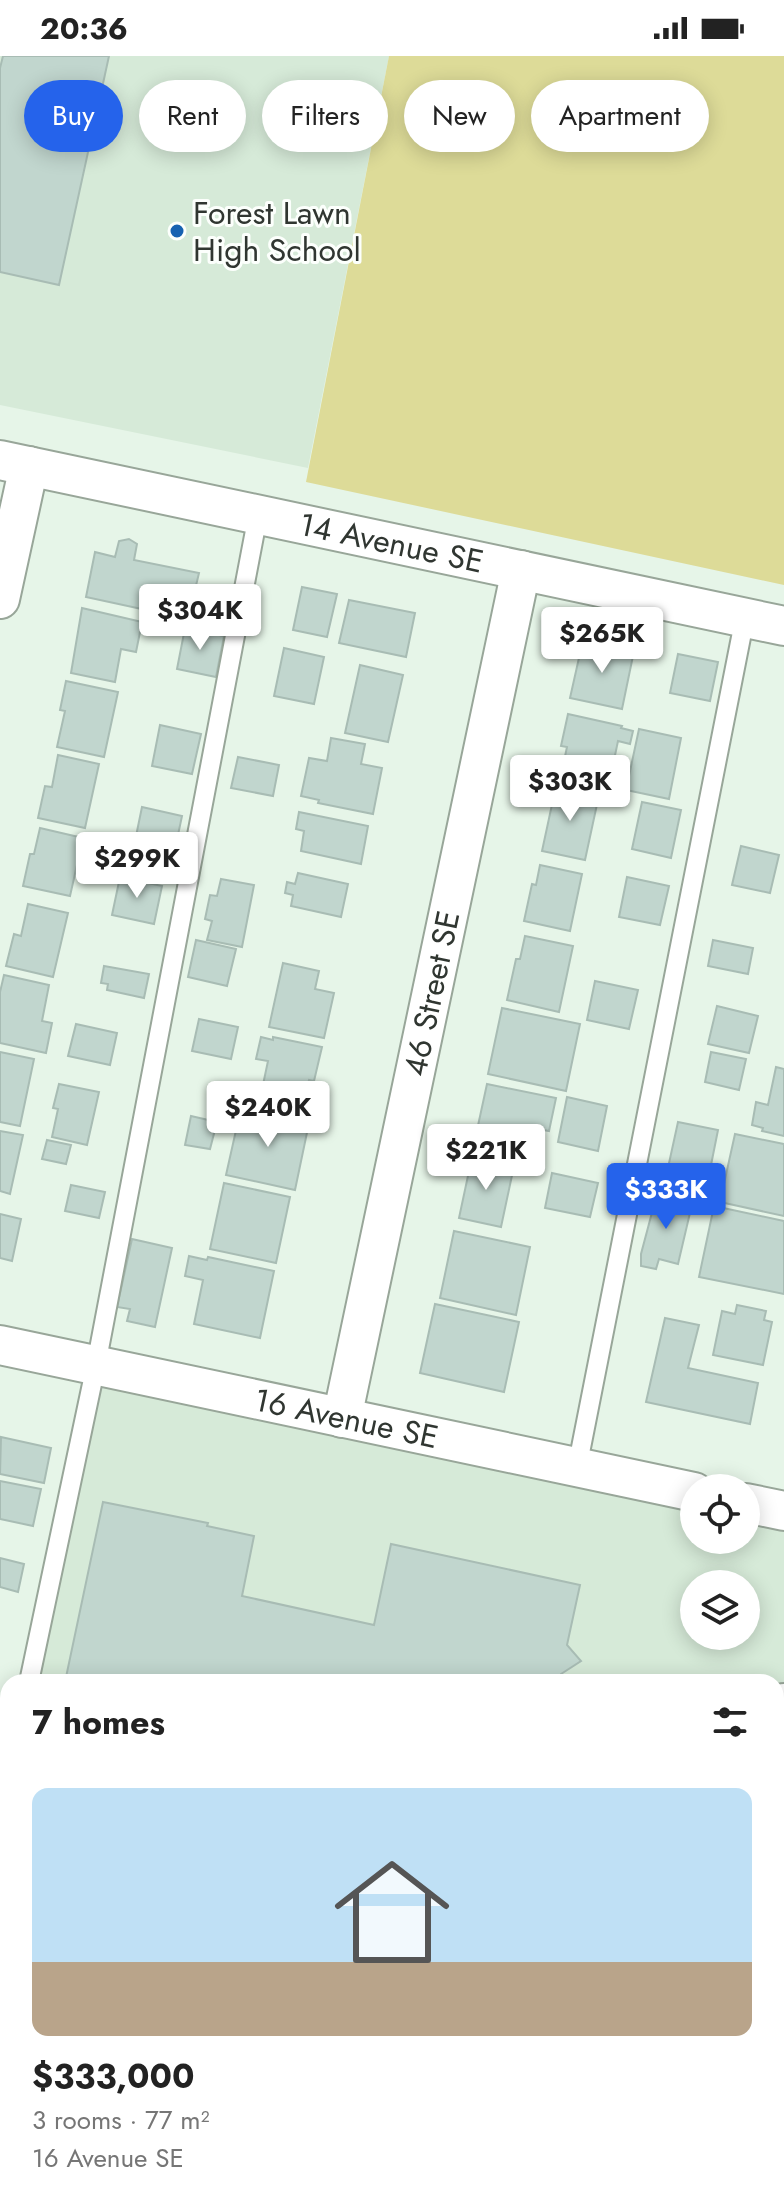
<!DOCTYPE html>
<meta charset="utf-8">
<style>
body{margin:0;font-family:Jost,sans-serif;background:#f2f2f2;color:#222;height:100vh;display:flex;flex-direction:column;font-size:30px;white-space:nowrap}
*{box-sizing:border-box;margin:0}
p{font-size:26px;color:#767676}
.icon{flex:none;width:44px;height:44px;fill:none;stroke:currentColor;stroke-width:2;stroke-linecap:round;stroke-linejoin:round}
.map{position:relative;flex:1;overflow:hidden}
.details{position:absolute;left:0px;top:1618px;width:784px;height:538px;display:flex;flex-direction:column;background:#fff;border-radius:24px 24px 0 0;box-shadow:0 4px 20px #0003}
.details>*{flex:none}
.hud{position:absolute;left:24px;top:24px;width:736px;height:72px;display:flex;gap:16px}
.buttons{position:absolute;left:680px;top:1418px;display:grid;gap:16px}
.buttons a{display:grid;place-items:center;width:80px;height:80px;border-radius:50%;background:#fff;box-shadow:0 4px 20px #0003;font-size:40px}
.price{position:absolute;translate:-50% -68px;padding:0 18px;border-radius:8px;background:#fff;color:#222;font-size:26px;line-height:52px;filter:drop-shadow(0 2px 4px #0008)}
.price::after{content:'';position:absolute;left:50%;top:48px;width:24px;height:18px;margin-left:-12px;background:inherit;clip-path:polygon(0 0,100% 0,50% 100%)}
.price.on{background:#2563eb;color:#fff}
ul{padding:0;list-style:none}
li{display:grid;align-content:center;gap:16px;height:424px;padding:0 32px}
li span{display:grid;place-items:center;height:248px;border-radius:16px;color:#555}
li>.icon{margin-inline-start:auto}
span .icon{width:144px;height:144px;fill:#fffc;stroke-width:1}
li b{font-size:34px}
h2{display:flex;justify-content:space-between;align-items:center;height:96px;padding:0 32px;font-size:34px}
.tag{padding:0 28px;border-radius:36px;background:#fff;box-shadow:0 4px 20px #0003;font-size:28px;line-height:72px}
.tag.on{background:#2563eb;color:#fff}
.status{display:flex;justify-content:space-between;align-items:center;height:56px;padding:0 40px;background:#fff;direction:ltr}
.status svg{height:22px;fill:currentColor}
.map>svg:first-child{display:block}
.built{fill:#d6ead8;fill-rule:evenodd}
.green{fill:#dddb98}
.building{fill:#c1d6ce;stroke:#a8bcb4;stroke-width:2}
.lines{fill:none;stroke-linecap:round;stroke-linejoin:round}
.service-casing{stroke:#98a699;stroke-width:22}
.minor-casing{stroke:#98a699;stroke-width:42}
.secondary-casing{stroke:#98a699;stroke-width:48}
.service{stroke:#fff;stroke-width:18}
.minor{stroke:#fff;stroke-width:38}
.secondary{stroke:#fff;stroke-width:44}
.poi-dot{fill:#1762b1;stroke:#fcfffc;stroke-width:3}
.labels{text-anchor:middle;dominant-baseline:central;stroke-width:6;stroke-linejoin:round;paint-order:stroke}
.poi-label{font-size:32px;fill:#303631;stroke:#fcfffc;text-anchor:start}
.street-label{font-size:32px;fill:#303631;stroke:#fcfffc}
</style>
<div class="status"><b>20:36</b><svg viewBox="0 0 49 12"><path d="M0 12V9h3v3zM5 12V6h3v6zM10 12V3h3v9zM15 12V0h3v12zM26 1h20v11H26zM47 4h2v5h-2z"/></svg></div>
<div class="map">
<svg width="784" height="2155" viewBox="0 0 784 2155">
<rect width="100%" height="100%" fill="#e6f5e8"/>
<g class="built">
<path d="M0,0h389l-81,412 -308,-63z"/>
<path d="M96,1309l598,127v48h52v-37l38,8v192l-8,36v-57h-747zM694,1528h52v52h-52z"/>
<path d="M8,1727v328l-8,-2v-288z"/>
<path d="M776,1963l8,2v190h-78v-7h70z"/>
<path d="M366,2148h293l-2,7h-260z"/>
</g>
<path class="green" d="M389,0h395v529l-478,-103z"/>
<g class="building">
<path d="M3,0h106l-50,229 -59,-13v-204z"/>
<path d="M129,483l8,5 -3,16 65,13 -11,46 -102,-22 9,-45 20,5 4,-16z"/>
<path d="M302,531l35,7 -10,43 -34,-7z"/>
<path d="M349,544l66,13 -9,44 -67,-14z"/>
<path d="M82,552l60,14 -6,30 -15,-3 -6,33 -44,-9z"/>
<path d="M185,572l39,8 -8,41 -39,-8z"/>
<path d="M583,584l51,11 -12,58 -52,-11z"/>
<path d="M284,592l40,9 -10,47 -40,-8z"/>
<path d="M678,598l40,8 -8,39 -40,-8z"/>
<path d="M360,609l43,10 -15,67 -43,-9z"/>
<path d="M66,625l52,11 -14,65 -47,-10 8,-36 -5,-1z"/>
<path d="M568,658l54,12 -1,2 12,3 -3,13 -12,-3 -9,43 -48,-9 6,-28 -6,-1z"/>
<path d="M160,669l41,9 -9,40 -40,-8z"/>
<path d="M639,673l42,9 -12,61 -43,-9z"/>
<path d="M331,682l34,6 -4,20 21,4 -9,46 -55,-11 1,-3 -18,-4 8,-38 18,3z"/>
<path d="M58,699l41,9 -14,64 -47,-10 7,-32 7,1z"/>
<path d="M238,701l41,8 -6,31 -42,-8z"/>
<path d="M556,730l43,9 -14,65 -43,-9z"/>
<path d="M642,746l39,8 -10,48 -39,-9z"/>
<path d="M142,751l40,9 -7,33 -40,-8z"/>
<path d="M299,756l69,14 -7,38 -60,-13 3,-20 -8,-2z"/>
<path d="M40,772l43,10 -13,58 -47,-10 7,-32h4z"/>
<path d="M741,790l38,9 -9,38 -38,-8z"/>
<path d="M540,809l42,9 -12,57 -46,-10 8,-37 4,1z"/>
<path d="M298,817l50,11 -7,33 -50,-11 2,-11 -8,-2 2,-11 8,2z"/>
<path d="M120,821l42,9 -8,38 -42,-9z"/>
<path d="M627,821l42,9 -9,39 -41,-8z"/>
<path d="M221,823l33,6 -12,62 -35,-7 5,-19 -7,-2 5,-24 7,1z"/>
<path d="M28,848l40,9 -15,64 -47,-11 8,-32 7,2z"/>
<path d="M525,880l48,10 -14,66 -52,-12 9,-41h4z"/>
<path d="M196,884l40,9 -9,37 -39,-9z"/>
<path d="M713,884l40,8 -5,26 -40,-8z"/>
<path d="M283,907l36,8 -4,18 19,4 -10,45 -55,-11z"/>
<path d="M104,910l45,8 -5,24 -37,-8 1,-6 -7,-1z"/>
<path d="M4,919l45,10 -7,36 10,2 -6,30 -46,-10v-51z"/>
<path d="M595,925l43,9 -9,39 -42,-9z"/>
<path d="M717,950l41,10 -9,37 -41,-9z"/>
<path d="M502,952l78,16 -14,67 -78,-17z"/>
<path d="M199,963l39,8 -7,32 -39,-8z"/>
<path d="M76,968l41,9 -7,32 -42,-9z"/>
<path d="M261,981l12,3v-3l49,10 -8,34 -5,-1 -6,28 -43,-9 8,-38 -12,-2z"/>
<path d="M0,996l34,7 -14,67 -20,-4z"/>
<path d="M711,996l35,7 -7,31 -34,-8z"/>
<path d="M776,1011l8,2v67l-22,-5 1,-3 -11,-3 4,-23 12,3z"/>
<path d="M59,1028l40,8 -12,53 -35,-8 6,-28 -5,-1z"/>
<path d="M487,1028l69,14 -7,33 -26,-5 -6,27 -43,-9z"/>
<path d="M567,1041l40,9 -9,45 -40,-9z"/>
<path d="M241,1052l68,15 -14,67 -69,-15z"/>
<path d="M191,1060l26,6 -7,27 -25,-4z"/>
<path d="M678,1066l40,8 -11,55 -41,-8z"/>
<path d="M0,1075l23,4 -13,59 -10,-3z"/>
<path d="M735,1078l49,10v72l-64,-14z"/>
<path d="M47,1084l24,5 -5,19 -24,-5z"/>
<path d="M472,1101l42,9 -13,61 -42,-9z"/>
<path d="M552,1117l46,10 -8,34 -45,-9z"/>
<path d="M224,1127l66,14 -14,66 -66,-14z"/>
<path d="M71,1129l34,7 -6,26 -34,-7z"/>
<path d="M660,1136l33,8 -15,64 -19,-5 -3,10 -15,-3v-12l13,-49h3z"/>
<path d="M714,1150l70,15v73l-85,-17z"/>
<path d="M0,1158l21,5 -9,42 -12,-3z"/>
<path d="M454,1175l76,16 -14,68 -76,-17z"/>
<path d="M132,1183l40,9 -17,79 -28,-6 3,-12 -13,-2z"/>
<path d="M189,1200l18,4 1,-3 66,14 -14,67 -66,-14 9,-44 -18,-4z"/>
<path d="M435,1248l84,18 -15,70 -84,-19z"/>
<path d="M737,1249l29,6 -2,9 8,2 -9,43 -50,-10 9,-44 13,3z"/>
<path d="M665,1262l34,7 -11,43 70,15 -8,41 -104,-22z"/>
<path d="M1,1381l50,11 -7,35 -44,-9z"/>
<path d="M0,1425l41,8 -8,37 -33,-7z"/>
<path d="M103,1446l105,21 -1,3 47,10 -12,60 132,29 17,-81 189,41 -13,60 14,16 -20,13 -1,8h-495z"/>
<path d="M0,1502l24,6 -6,28 -18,-5z"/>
<path d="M8,1903v132l-8,-1v-93z"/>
<path d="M526,2148h57l-2,7h-23z"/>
</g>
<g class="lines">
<defs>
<g id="service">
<path d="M577,1412l168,-851"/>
<path d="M29,1626l67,-317 162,-850"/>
<path d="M0,1765l8,-38"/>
<path d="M776,1857l8,2"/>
<path d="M776,2002l6,1 -6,30"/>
<path d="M751,2155l1,-7"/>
</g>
<g id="minor">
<path id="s1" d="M0,404l784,166"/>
<path d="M0,543l29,-133"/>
<path id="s2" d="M0,1289l694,147"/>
<path id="s3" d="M342,1362l179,-848"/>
<path d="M746,1447l38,8"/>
<path d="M776,1683l8,-36"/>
<path d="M669,2155l2,-7"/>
</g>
<g id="secondary">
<path d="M0,2115l8,2"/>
<path d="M137,2148l32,7"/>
</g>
</defs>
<use href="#service" class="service-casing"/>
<use href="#minor" class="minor-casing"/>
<use href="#secondary" class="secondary-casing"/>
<use href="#service" class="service"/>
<use href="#minor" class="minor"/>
<use href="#secondary" class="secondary"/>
</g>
<circle class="poi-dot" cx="177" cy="175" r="8"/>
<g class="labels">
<g class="poi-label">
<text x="193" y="157">Forest Lawn<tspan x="193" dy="37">High School</tspan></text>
</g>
<g class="street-label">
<text stroke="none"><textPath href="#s1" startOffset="400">14 Avenue SE</textPath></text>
<text stroke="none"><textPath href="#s3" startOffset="434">46 Street SE</textPath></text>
<text stroke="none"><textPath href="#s2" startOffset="354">16 Avenue SE</textPath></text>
</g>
</g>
</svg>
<div class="buttons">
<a><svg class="icon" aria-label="locate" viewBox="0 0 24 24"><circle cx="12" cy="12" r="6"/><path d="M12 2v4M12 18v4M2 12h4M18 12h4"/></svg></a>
<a><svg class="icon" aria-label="layers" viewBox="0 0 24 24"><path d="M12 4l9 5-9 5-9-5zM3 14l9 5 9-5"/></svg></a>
</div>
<b class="price" style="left:200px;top:596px">$304K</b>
<b class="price" style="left:602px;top:619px">$265K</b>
<b class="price" style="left:570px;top:767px">$303K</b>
<b class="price" style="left:137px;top:844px">$299K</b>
<b class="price" style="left:268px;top:1093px">$240K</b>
<b class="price" style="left:486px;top:1136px">$221K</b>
<b class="price on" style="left:666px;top:1175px">$333K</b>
<div class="hud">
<a class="tag on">Buy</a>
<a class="tag">Rent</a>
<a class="tag">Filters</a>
<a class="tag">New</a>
<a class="tag">Apartment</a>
</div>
<section class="details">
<h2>7 homes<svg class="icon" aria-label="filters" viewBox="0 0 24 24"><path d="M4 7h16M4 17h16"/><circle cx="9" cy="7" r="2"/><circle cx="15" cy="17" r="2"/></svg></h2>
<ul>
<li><span style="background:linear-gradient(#bfe0f5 70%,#b9a48a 0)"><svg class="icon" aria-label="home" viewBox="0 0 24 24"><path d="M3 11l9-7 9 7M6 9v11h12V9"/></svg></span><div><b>$333,000</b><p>3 rooms · 77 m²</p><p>16 Avenue SE</p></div></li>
</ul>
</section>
</div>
